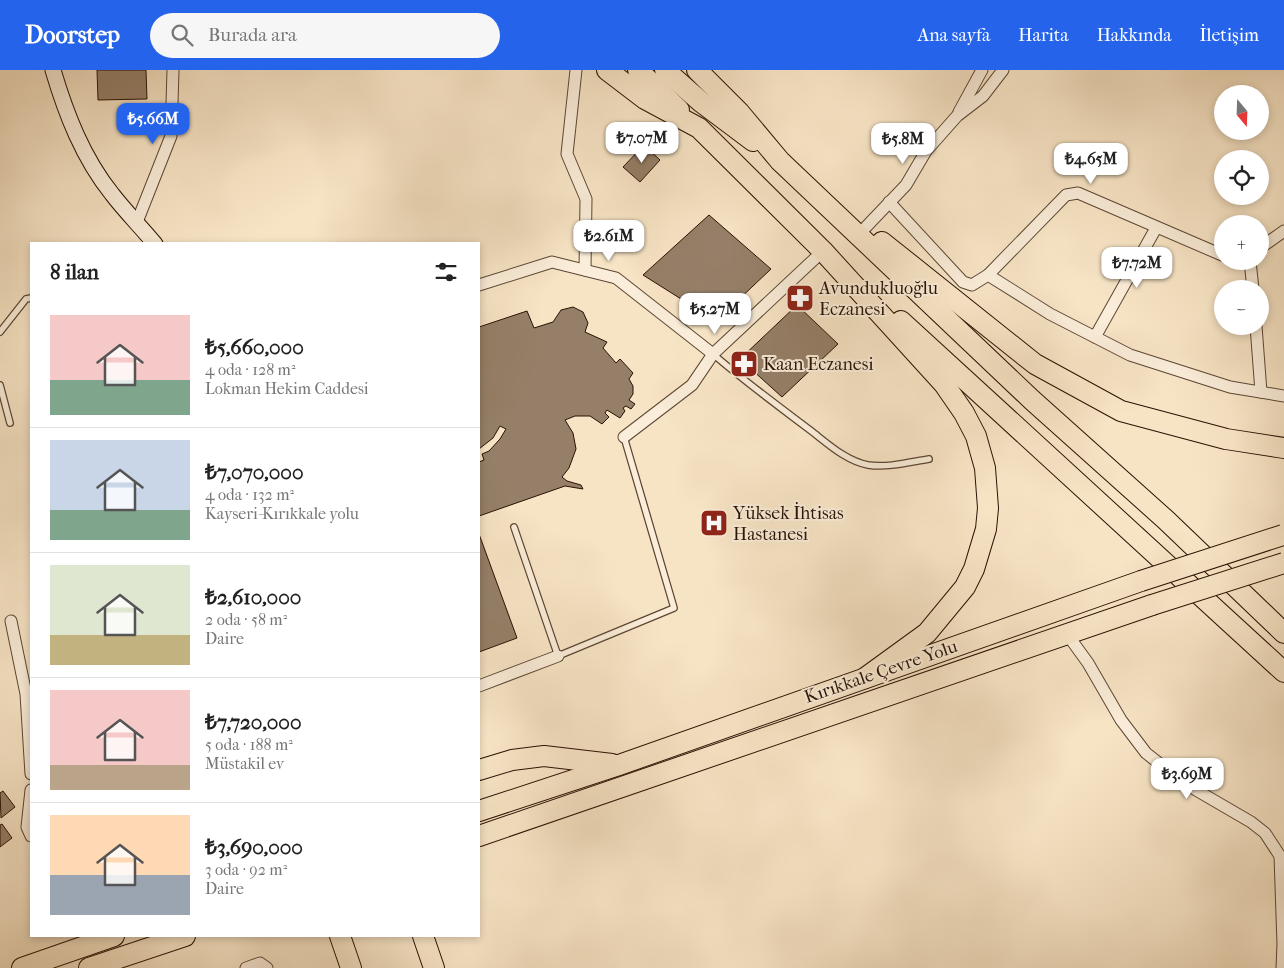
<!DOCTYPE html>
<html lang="tr">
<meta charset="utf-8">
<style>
body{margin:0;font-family:"IM FELL French Canon",serif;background:#f6f6f6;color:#222;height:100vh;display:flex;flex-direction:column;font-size:19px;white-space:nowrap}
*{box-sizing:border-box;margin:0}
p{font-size:16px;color:#767676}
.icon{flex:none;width:28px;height:28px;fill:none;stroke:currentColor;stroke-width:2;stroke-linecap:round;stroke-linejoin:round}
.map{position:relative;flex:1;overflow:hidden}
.details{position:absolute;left:30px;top:172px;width:450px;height:695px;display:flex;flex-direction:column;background:#fff;border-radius:0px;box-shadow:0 2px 8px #0003}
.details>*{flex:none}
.needle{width:32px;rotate:161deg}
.controls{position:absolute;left:1214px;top:15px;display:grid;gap:10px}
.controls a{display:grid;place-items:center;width:55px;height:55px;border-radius:50%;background:#fff;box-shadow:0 2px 8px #0003;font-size:25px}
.price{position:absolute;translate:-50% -42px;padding:0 11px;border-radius:10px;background:#fff;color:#222;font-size:16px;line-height:32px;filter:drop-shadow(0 1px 2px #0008)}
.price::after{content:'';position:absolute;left:50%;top:30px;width:15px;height:11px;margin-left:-8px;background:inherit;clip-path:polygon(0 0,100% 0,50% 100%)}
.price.on{background:#2563eb;color:#fff}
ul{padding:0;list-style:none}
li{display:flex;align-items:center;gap:15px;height:125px;padding:0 20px}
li+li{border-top:1px solid #e0e0e0}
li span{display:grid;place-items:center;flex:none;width:140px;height:100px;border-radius:0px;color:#555}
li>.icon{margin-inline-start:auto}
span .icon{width:60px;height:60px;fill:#fffc;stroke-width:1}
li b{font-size:21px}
h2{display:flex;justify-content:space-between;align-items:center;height:60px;padding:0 20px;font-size:21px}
header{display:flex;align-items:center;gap:30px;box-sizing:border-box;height:70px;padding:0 25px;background:#2563eb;color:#fff}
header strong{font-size:24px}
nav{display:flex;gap:28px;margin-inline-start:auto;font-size:18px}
.search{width:350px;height:45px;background:#f6f6f6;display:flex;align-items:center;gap:12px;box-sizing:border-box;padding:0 18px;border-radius:28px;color:#767676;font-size:19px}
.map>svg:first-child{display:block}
.building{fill:#957f68;stroke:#2a1103}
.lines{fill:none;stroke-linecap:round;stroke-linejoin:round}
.lane-casing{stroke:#5d4634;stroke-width:8}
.street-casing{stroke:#5d4634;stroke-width:13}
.secondary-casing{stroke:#2a1103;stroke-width:17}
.highway-casing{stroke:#2a1103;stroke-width:22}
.lane{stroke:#faedd9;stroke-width:5.5}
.street{stroke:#faedd9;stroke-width:11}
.secondary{stroke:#faedd9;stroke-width:15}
.highway{stroke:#f7e4c5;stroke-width:20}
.highway-bridge-casing{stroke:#2a1103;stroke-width:22;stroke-linecap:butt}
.highway-bridge{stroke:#f7e4c5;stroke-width:20}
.labels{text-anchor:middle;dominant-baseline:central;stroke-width:4;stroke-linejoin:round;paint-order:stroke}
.poi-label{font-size:18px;fill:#2a1103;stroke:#faedd9;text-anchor:start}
.street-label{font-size:18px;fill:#2a1103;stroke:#faedd9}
</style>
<header>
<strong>Doorstep</strong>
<div class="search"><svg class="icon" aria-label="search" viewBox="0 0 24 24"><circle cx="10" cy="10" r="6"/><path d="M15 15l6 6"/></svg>Burada ara</div>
<nav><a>Ana sayfa</a><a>Harita</a><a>Hakkında</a><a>İletişim</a></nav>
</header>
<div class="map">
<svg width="1284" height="898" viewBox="0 0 1284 898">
<rect width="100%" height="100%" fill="#f7e4c5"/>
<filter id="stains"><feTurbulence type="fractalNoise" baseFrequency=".004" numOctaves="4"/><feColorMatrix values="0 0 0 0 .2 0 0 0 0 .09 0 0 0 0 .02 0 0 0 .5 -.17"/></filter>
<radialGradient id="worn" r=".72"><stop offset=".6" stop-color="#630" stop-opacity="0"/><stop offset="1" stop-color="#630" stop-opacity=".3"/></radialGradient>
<g class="building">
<path d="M97,0h49l1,29 -49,1z"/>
<path d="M644,75l16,15 -20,22 -17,-15z"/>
<path d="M709,145l62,54 -55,52 -73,-46z"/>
<path d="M797,235l41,39 -56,53 -42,-38z"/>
<path d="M573,237l10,5 5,11 -3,9 22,10 -4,6 13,15 4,-4 13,14 -4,6 4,7v8l-4,6 6,4 -4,5 -5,-3 -3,2 2,3 -5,7 -13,-8 -2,3 4,4 -7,7 -12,-8h-15l-10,4 8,13 3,16 -7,19 -7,9 5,4 14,4 2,4 -18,-3 -86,30v-54l5,-2 -2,-6 7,-3 11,-12 6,-10 -6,-3 -7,12 -14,11v-122l48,-16 7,17 19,-6 8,-12z"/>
<path d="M479,464l38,104 -38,14z"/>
<path d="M3,721l12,16 -14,11 -1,-25z"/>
<path d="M2,754l10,14 -12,9v-22z"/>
</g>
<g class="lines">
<defs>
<g id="lane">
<path d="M0,262l26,-33 5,-1"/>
<path d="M713,284c31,27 64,51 97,76 17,13 36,31 58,35 20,3 42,-3 61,-6"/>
<path d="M0,315l10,38"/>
<path d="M514,457l44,129 116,-48 -50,-171"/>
</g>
<g id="street">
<path d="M576,0l-9,84 19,45 -1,71"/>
<path d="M959,42l23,-42"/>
<path d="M889,132l74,80 9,3 16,-10 62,39 80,41 100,32 54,9"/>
<path d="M137,152l34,-86 2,-66"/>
<path d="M865,158l41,-43 20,-34 31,-35 26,-20 20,-26"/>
<path d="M1260,178l24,-17"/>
<path d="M1250,191l3,28"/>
<path d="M988,205l78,-80 12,-2 144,62"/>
<path d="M479,215l73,-23 64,16 97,76"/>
<path d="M1256,256l5,66"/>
<path d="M1095,267l61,-109"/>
<path d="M624,367l68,-52 21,-31 110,-103"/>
<path d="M11,551l15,73 5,80"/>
<path d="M1067,564l21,29 33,57 25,33 38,30 67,39 14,11 15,23 3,88 -1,24"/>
<path d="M479,616l79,-30"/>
<path d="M31,720l-4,37 4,9"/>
<path d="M246,898l14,-5 7,5"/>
</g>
<path id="secondary" d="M53,0c13,44 30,88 59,124 13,17 29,33 43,50"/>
<g id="highway">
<path d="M607,0l38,29 54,29 124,123 121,133 20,29 12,23 9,32 3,40 -2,21 -12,40 -9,18 -38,46 -62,45"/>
<path d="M638,0l41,40"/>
<path d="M665,0l36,32 52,39"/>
<path d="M697,0l42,42 41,49 252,239 134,120 118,113"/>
<path d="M882,172l153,122 86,47 105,28 58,9"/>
<path d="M901,251l383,351"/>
<path d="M479,700l33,-10 32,-4 68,8"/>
<path d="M479,741l140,-46 522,-184"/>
<path d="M479,766l673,-231"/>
<path d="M340,866l11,32"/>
<path d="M423,866l11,32"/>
<path d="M22,898l92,-32"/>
<path d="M89,898l96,-32"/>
</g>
</defs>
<use href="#lane" class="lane-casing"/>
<use href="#street" class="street-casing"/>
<use href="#secondary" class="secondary-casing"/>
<use href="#highway" class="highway-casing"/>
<use href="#lane" class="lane"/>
<use href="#street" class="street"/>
<use href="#secondary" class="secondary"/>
<use href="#highway" class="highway"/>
<defs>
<g id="highway-bridge">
<path d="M1141,511l142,-46"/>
<path d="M1152,535l132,-42"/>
</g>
</defs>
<use href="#highway-bridge" class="highway-bridge-casing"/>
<use href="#highway-bridge" class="highway-bridge"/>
</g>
<defs>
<symbol id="pharmacy-square" viewBox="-11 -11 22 22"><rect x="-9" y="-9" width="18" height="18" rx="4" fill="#8f2418" stroke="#faedd9"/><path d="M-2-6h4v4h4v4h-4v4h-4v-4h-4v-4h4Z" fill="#fff"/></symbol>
<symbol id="hospital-square" viewBox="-11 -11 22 22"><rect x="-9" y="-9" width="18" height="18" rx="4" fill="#8f2418" stroke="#faedd9"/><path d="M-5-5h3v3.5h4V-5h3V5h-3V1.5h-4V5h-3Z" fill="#fff"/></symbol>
</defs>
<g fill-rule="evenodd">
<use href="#pharmacy-square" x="784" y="212" width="32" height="32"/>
<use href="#pharmacy-square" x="728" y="278" width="32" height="32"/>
<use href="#hospital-square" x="698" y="437" width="32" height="32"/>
</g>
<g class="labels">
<g class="poi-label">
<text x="819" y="218">Avundukluoğlu<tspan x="819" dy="21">Eczanesi</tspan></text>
<text x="763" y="294">Kaan Eczanesi</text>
<text x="733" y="443">Yüksek İhtisas<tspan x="733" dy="21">Hastanesi</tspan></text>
</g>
<g class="street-label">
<text transform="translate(881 602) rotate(-19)">Kırıkkale Çevre Yolu</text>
</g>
</g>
<rect width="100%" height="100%" filter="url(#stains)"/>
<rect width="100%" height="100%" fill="url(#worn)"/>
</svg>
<div class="controls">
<a><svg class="needle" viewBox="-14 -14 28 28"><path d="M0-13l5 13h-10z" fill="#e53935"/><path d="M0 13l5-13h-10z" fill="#767676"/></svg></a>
<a><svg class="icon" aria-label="locate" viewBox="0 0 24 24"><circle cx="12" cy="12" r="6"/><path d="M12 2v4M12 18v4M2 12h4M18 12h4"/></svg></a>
<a>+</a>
<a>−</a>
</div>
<b class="price on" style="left:153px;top:75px">₺5.66M</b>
<b class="price" style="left:642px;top:94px">₺7.07M</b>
<b class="price" style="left:903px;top:95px">₺5.8M</b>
<b class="price" style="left:1091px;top:115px">₺4.65M</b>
<b class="price" style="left:609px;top:192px">₺2.61M</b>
<b class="price" style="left:1137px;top:219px">₺7.72M</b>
<b class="price" style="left:715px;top:265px">₺5.27M</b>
<b class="price" style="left:1187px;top:730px">₺3.69M</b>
<section class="details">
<h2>8 ilan<svg class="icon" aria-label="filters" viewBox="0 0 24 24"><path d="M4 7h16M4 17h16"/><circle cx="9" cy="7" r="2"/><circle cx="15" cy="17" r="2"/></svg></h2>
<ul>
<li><span style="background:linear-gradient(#f6c9c9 65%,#7fa58c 0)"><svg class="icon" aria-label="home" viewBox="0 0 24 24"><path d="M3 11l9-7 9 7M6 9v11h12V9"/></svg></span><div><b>₺5,660,000</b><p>4 oda · 128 m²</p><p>Lokman Hekim Caddesi</p></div></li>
<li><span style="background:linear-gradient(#c9d6e8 70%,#7fa58c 0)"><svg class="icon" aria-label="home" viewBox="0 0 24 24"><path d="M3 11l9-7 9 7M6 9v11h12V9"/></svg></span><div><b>₺7,070,000</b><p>4 oda · 132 m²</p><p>Kayseri-Kırıkkale yolu</p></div></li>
<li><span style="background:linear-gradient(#dfe7d0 70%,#c2b280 0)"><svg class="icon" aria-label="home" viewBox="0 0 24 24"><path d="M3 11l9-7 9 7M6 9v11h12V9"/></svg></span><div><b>₺2,610,000</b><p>2 oda · 58 m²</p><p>Daire</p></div></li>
<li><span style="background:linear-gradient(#f6c9c9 75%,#b9a48a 0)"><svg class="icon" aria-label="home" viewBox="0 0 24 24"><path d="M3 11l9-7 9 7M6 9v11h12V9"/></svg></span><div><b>₺7,720,000</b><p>5 oda · 188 m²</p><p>Müstakil ev</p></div></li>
<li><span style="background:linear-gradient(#ffd9b3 60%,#9aa5b1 0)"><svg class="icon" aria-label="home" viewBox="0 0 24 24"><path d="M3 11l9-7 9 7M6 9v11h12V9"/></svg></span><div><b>₺3,690,000</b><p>3 oda · 92 m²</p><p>Daire</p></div></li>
</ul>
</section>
</div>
